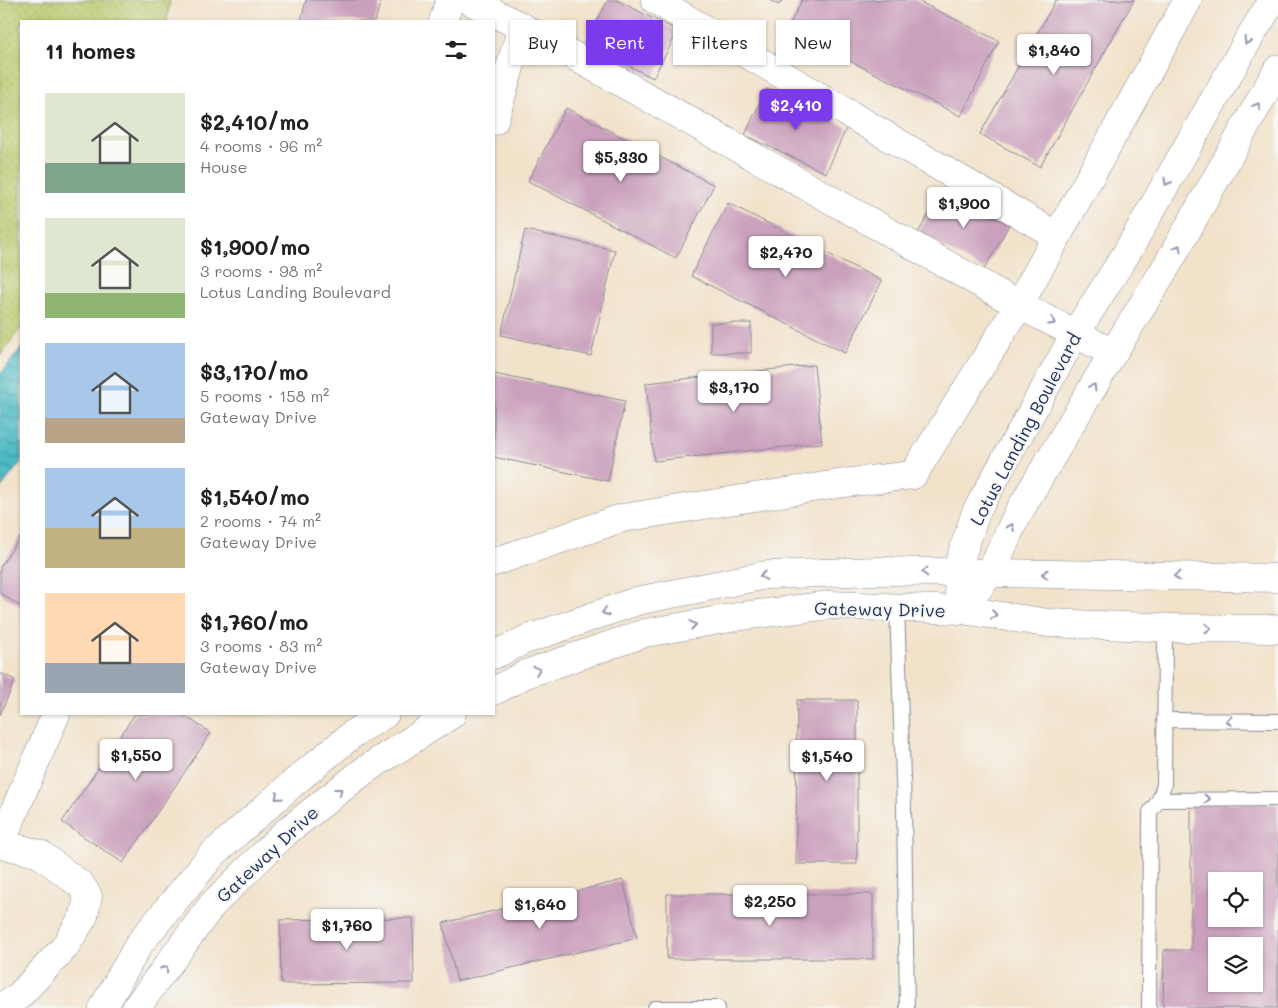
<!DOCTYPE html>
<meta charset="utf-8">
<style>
body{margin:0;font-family:Mali,sans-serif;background:#f6f6f6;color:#202124;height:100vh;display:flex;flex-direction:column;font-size:19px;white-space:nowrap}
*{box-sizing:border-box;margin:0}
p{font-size:16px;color:#757577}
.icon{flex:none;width:28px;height:28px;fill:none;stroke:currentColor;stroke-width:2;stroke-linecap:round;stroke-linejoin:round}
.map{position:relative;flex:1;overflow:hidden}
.drawer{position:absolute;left:20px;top:20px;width:475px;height:695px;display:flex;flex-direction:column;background:#fff;border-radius:0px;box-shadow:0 1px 4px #0004}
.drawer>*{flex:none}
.hud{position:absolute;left:510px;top:20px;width:475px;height:45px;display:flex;gap:10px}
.tools{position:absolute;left:1208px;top:872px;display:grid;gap:10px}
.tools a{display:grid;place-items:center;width:55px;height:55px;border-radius:0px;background:#fff;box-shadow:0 1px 4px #0004;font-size:25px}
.price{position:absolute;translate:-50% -42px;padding:0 11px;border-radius:5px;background:#fff;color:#222;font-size:16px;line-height:32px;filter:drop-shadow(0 1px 2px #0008)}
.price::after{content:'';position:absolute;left:50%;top:30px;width:15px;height:11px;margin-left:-8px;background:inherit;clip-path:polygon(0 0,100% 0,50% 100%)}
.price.current{background:#7c3aed;color:#fff}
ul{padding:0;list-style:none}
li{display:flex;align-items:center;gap:15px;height:125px;padding:0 25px}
li span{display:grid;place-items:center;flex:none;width:140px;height:100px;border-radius:0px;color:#555}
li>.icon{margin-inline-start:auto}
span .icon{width:60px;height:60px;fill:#fffc;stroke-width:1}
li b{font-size:21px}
h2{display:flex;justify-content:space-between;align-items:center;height:60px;padding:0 25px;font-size:21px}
.tag{padding:0 18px;border-radius:0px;background:#fff;box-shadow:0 1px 4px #0004;font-size:18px;line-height:45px}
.tag.current{background:#7c3aed;color:#fff}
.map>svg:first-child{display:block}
.park{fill:url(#park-dots);stroke:#6a7c66}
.water{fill:url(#water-waves);stroke:#337491}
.building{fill:#caa0bc;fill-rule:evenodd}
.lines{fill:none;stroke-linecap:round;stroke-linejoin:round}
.service-casing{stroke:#868894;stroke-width:16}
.minor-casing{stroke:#868894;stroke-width:29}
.tertiary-casing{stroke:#868894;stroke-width:29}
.service{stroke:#fff;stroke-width:14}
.minor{stroke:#fff;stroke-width:28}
.tertiary{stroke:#fff;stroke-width:28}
.oneway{stroke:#8d97ae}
.labels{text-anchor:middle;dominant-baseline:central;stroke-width:4;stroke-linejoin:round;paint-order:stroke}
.street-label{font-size:18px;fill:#1b2f5e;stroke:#f6f6f2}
</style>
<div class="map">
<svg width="1278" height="1008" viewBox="0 0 1278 1008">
<defs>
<pattern id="park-dots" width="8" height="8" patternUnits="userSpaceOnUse" patternTransform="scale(1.25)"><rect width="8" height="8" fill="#b9ca6d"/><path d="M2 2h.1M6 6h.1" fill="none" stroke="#9eae61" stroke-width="1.8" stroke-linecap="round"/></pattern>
<pattern id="water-waves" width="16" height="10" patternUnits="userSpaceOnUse" patternTransform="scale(1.25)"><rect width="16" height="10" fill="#4bb9c4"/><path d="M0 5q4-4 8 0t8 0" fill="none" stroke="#3e97a2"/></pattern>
</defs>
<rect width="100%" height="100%" fill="#f6f6f2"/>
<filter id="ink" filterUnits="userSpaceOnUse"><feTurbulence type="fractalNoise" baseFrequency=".02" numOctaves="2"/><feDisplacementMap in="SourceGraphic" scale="10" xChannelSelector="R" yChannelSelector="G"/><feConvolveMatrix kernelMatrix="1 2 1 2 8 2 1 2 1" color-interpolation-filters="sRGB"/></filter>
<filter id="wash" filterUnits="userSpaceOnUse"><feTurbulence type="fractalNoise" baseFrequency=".0096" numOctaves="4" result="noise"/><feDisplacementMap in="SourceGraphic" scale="20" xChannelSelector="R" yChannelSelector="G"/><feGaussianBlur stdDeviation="1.12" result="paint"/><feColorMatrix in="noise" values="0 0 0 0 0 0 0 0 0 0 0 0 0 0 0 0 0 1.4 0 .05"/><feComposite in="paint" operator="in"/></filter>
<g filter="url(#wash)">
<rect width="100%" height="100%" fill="#f2e2ca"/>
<path class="park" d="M0,0h170l-3,21h-146v307l-21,28z"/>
<path class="water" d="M21,348v114l-21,27v-114z"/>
<g id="blocks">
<g class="building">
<path d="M306,0h75l-6,21h-74z"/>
<path d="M608,0h9l61,31 -25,47 -68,-35z"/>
<path d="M769,0h13l-3,5z"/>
<path d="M802,0h114l83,41 -38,75 -174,-86z"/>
<path d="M1056,0h78l-94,167 -60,-33z"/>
<path d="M766,89l81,38 -21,46 -81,-38z"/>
<path d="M566,108l148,77 -38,73 -148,-77z"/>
<path d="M943,189l66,36 -25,45 -66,-37z"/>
<path d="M728,203l154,78 -37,72 -154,-77z"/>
<path d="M525,230l90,20 -24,106 -90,-21z"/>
<rect x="711" y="323" width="40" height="30"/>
<path d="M814,365l8,78 -168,18 -8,-78z"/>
<path d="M494,374l131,27 -17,80 -114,-24z"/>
<path d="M21,536v71l-21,-14v-26z"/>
<path d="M0,673l15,7 -15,35z"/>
<path d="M797,700h60v164h-61z"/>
<path d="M135,714h47l29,19 -88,130 -61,-41z"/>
<path d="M1191,802l87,2v204h-115l1,-58h27zM1216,881h38v38h-38zM1216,946h38v38h-38z"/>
<path d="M623,880l14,58 -180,43 -14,-58z"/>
<rect x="667" y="894" width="206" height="65"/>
<path d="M413,918l1,65 -133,1 -1,-64z"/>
</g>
</g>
</g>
<g filter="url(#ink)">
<use href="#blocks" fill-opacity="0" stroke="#868894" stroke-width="1"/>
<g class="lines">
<defs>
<g id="service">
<path d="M897,607l7,200 3,201"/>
<path d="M1164,720l114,1"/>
<path d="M1159,800l119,-1"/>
<path d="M655,1008h63"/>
<path d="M1149,1008l1,-196 9,-12 5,-15 1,-157"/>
</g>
<g id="minor">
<path d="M468,0l54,27 497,278 94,48"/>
<path d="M655,0l402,236"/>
<path d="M443,21l7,-21"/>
<path d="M494,121l28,-94"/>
<path d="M494,562l128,-44 222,-35 69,-8 106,-170 169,-305"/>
<path d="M962,610l-6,-38 20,-60 99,-178 51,-80 125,-219 22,-35"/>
<path d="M962,610l29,-38 26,-57 96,-162 56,-91 109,-193"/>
<path d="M0,845l56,-131"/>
<path d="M0,1007l19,-11 45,-48 20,-32 4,-20 -7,-11 -41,-31 -39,-10"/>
</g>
<g id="tertiary">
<path d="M494,655l31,-15 112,-39 129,-26 111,-4 401,7"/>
<path d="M494,691l32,-17 119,-41 97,-17 88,-11 132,5 86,13 130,5 100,1"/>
<path d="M103,1008l36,-64 73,-89 80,-71 62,-51 31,-19"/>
<path d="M136,1008l76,-103 74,-73 79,-62 87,-56"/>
</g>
</defs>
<use href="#service" class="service-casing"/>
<use href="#minor" class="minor-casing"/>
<use href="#tertiary" class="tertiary-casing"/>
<use href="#service" class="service"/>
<use href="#minor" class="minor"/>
<use href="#tertiary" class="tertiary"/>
</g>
<defs><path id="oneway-chevron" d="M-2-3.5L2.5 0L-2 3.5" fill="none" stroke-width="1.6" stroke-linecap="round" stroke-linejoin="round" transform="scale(1.25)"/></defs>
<g class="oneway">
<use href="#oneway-chevron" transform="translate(1247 41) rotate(120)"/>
<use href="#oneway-chevron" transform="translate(1257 106) rotate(-61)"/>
<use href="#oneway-chevron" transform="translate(1167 182) rotate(120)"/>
<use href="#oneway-chevron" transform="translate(1178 248) rotate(-61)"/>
<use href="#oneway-chevron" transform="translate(1052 322) rotate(27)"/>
<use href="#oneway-chevron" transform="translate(1093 387) rotate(-59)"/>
<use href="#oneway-chevron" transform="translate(1011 527) rotate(-66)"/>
<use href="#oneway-chevron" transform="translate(925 572) rotate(-179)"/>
<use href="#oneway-chevron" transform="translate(1045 574) rotate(-178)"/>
<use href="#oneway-chevron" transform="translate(763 576) rotate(171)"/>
<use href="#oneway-chevron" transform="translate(1177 576) rotate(-179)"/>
<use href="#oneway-chevron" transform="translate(605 612) rotate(161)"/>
<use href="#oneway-chevron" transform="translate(994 615) rotate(9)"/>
<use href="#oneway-chevron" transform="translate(693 625) rotate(-10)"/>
<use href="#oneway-chevron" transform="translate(1208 628)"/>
<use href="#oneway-chevron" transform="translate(537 670) rotate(-19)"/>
<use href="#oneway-chevron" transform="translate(1229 721) rotate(-180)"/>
<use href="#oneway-chevron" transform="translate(339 791) rotate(-38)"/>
<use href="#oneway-chevron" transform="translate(278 797) rotate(138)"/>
<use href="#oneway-chevron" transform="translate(1207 799)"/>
<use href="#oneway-chevron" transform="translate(165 969) rotate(-54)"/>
</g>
</g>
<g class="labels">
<g class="street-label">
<text transform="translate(1025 429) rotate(-62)">Lotus Landing Boulevard</text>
<text transform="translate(880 609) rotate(1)">Gateway Drive</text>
<text transform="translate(267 854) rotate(-43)">Gateway Drive</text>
</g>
</g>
</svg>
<div class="tools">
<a><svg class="icon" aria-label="locate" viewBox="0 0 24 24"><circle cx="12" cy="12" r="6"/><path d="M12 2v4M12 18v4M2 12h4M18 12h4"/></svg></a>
<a><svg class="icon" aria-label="layers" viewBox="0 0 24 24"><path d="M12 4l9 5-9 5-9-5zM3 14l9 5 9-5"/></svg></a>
</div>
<b class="price" style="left:1054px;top:76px">$1,840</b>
<b class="price current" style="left:796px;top:131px">$2,410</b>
<b class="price" style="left:621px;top:183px">$5,330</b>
<b class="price" style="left:964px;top:229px">$1,900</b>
<b class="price" style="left:786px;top:278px">$2,470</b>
<b class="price" style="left:734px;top:413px">$3,170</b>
<b class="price" style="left:136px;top:781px">$1,550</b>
<b class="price" style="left:827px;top:782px">$1,540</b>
<b class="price" style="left:770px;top:927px">$2,250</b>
<b class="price" style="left:540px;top:930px">$1,640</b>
<b class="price" style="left:347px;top:951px">$1,760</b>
<div class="hud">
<a class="tag">Buy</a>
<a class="tag current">Rent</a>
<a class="tag">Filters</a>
<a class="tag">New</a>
</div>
<section class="drawer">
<h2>11 homes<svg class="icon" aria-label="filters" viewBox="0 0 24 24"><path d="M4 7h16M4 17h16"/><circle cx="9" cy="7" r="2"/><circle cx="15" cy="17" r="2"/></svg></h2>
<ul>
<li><span style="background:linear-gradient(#dfe7d0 70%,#7fa58c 0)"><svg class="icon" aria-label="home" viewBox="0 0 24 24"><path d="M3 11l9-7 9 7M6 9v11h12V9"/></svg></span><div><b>$2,410/mo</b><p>4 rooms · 96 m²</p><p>House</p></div></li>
<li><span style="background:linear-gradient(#dfe7d0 75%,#8fb573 0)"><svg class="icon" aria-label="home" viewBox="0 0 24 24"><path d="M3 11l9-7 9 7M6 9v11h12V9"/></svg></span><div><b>$1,900/mo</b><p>3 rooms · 98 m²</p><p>Lotus Landing Boulevard</p></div></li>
<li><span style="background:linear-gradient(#a9c7e8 75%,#b9a48a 0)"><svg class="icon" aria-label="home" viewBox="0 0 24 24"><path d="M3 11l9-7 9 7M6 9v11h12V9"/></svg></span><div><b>$3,170/mo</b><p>5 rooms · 158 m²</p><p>Gateway Drive</p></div></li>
<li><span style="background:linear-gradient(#a9c7e8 60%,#c2b280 0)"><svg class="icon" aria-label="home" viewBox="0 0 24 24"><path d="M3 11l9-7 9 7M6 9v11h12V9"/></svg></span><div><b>$1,540/mo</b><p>2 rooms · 74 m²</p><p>Gateway Drive</p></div></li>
<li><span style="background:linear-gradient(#ffd9b3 70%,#9aa5b1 0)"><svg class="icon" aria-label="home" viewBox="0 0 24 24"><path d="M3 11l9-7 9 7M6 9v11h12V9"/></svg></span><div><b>$1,760/mo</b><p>3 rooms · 83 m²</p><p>Gateway Drive</p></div></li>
</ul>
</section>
</div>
